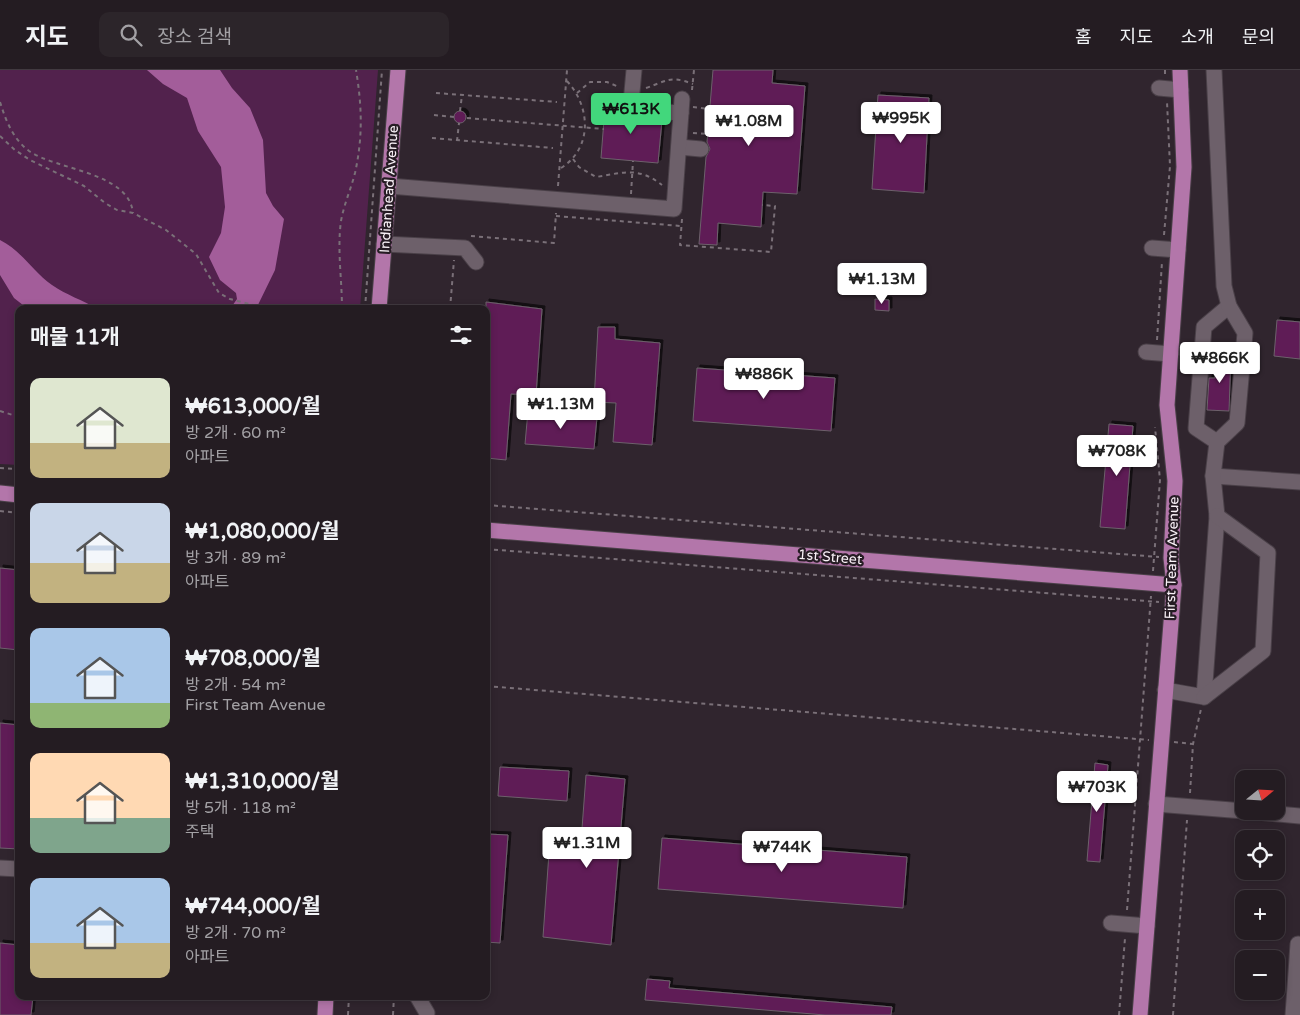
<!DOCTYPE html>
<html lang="ko">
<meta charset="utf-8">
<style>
body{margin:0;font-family:"Varela Round","Noto Sans KR",sans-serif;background:#2c252a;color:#f1f3f6;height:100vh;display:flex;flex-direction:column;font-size:19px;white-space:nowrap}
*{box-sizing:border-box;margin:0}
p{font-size:16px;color:#a3a1a5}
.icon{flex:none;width:28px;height:28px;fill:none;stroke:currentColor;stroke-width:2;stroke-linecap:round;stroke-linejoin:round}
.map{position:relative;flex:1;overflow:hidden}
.sheet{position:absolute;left:15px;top:235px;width:475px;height:695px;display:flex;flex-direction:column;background:#241c22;border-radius:10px;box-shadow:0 2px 8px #0003,0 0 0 1px #413a40}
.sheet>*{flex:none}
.needle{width:32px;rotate:72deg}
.fabs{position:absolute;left:1235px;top:700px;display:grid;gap:10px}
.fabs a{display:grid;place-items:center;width:50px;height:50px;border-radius:10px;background:#241c22;box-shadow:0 2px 8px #0003,0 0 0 1px #413a40;font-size:25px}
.price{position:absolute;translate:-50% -42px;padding:0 11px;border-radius:5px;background:#fff;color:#222;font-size:16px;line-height:32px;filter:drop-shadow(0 1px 2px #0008)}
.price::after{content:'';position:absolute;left:50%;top:30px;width:15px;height:11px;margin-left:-8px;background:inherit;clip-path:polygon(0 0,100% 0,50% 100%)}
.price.selected{background:#42d77c;color:#111}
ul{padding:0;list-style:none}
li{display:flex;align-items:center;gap:15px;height:125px;padding:0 15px}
li span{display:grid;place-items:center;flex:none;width:140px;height:100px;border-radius:10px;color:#555}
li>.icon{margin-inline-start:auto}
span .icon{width:60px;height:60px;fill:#fffc;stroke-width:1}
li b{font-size:21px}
h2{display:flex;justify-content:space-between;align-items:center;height:60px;padding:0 15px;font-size:21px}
header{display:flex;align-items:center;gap:30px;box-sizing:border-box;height:70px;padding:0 25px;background:#241c22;border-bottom:1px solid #413a40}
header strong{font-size:24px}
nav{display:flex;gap:28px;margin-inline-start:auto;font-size:18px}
.search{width:350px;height:45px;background:#2c252a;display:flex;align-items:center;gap:12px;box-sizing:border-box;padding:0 18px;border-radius:10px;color:#a3a1a5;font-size:19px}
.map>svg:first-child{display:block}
.green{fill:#52224d}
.water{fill:#a35d9a}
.building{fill:#5e1b57;stroke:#6d616b;filter:url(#shadow)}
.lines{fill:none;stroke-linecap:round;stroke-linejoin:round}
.minor-casing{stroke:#4a4048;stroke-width:17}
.major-casing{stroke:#4a4048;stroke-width:17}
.path{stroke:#7a7078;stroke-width:2;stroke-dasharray:4 4;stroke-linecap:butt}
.minor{stroke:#6d606a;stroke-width:15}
.major{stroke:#b376aa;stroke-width:15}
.labels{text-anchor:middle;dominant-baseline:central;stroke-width:4.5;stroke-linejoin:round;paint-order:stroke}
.street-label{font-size:14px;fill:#f9f1f7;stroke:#261c24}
</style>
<header>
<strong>지도</strong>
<div class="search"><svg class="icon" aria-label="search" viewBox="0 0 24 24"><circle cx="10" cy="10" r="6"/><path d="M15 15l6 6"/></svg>장소 검색</div>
<nav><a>홈</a><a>지도</a><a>소개</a><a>문의</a></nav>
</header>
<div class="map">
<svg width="1300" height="945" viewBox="0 0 1300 945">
<defs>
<filter id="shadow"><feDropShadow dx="3" dy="-3" stdDeviation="0" flood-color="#0009"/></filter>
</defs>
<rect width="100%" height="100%" fill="#30252e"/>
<path class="green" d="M0,0h378l-18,239h-341v156l-19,-1z"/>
<g class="water">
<path d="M147,0h73l12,18 18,20 13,32 3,53 7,13 11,13 -9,51 -19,39h-26l7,-10 -1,-6 -16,-13 -11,-23 12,-24 4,-26 -4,-40 -23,-36 -11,-33 -24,-14z"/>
<path d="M0,170c22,11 32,31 52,45 14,10 31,15 45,24h-69l-14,-11 -14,-23z"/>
</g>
<g class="building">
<path d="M713,0h60l-1,13 33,3 -8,108 -34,-2 -2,35 -43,-4 -1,22 -18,-1 7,-87 4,-8 -3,-7z"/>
<path d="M878,25l51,3 -5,95 -52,-4z"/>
<path d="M605,37l19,1 7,4 6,-2 20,1 5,9 -4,43 -57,-5z"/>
<circle cx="460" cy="47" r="6"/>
<path d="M875,229l14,1v11l-14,-1z"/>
<path d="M486,232l56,7 -6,86 -25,-1 -5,66 -20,-2z"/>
<path d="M1277,250l23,2v37l-26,-3z"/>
<path d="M598,257h17v12l45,4 -8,102 -39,-3 3,-39 -22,-1z"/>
<path d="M1216,282l15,1 -2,58 -22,-1 2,-32h6z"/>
<path d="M697,298l138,10 -4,53 -138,-10z"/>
<path d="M528,341l69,6 -3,32 -69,-5z"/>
<path d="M1109,354l24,2 -8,103 -25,-2z"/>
<path d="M0,498l19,2v80l-19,-2z"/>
<path d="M0,653l19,2v124l-19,-1z"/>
<path d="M1095,693l13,2 -8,97 -13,-1z"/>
<path d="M500,697l69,4 -2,30 -69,-5z"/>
<path d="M586,705l39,4 -14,166 -68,-8 7,-98 31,3z"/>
<path d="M487,764l21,1 -8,108 -14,-1z"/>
<path d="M662,768l245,19 -4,51 -245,-19z"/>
<path d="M0,873l19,2v51h14l-2,19h-31z"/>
<path d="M647,909l23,2 -1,7 223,19 -1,8h-66l-180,-15z"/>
</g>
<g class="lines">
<defs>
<g id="minor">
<path d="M1159,18l22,2"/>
<path d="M631,33l3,-33"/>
<path d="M666,42l15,1"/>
<path d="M679,77l22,2"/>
<path d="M389,116l285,23 8,-110"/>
<path d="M384,174l81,4 11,14"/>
<path d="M1152,178l26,2"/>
<path d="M1146,282l25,2"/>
<path d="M1217,372l-21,-14 8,-101 25,-21"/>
<path d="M1213,406l87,6"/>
<path d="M1165,620l39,7 13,-181 -4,-40 4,-34 20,-19 8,-90 -16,-27 -5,-20 -10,-216"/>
<path d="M1204,627l59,-46 5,-98 -51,-37"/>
<path d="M1156,734l88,7"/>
<path d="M1247,741l53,5"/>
<path d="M0,798l19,1"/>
<path d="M1111,853l36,3"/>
<path d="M417,926l10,17"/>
<path d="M1293,945l5,-71"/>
</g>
<g id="major">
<path d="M379,239l19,-239"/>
<path d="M0,423l19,2"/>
<path d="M486,460l688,55"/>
<path d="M325,945l1,-19"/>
<path d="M1140,945l34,-430 -3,-27 4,-77 -8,-76 17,-238 -4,-97"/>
</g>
</defs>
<use href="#minor" class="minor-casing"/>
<use href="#major" class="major-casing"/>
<g class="path">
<path d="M1165,0v5"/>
<path d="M646,18c21,-7 24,-13 47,-4"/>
<path d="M692,20l2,-20"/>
<path d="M436,23l121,9"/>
<path d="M577,23l13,-11h17l12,5"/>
<path d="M0,32c6,19 13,37 29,49 27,19 100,21 104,62"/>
<path d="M693,37l17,2"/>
<path d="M460,41l2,-16"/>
<path d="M434,45l20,2"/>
<path d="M467,48l137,11"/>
<path d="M693,63l15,1"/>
<path d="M0,66l15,14 15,10 54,26 21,17 12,7 16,3 33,17 30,24 23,39 11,6 39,10"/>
<path d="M432,68l121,10"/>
<path d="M457,71l2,-18"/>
<path d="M573,89l6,8 17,10c26,-4 42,-11 66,8"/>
<path d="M561,98c32,-20 30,-62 5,-88"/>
<path d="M558,116l9,-116"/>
<path d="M631,124l2,-33"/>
<path d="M556,146l125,10"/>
<path d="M682,149l-2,26 91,7 4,-46 -13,-1"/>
<path d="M1164,165l6,-69 -3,-64"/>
<path d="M471,166l83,7 2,-30"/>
<path d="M342,239c0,-30 -5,-59 -1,-88 3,-17 10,-32 14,-48 8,-36 7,-67 1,-103"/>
<path d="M365,239l17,-239"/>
<path d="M450,239l4,-49"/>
<path d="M1157,270l5,-78"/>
<path d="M0,341l19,6"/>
<path d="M0,398l19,1"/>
<path d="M486,435l673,52"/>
<path d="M0,441l19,2"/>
<path d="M486,479l673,53"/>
<path d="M1153,501l7,-91 -5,-53"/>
<path d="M486,616l663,54"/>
<path d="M1174,672l19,2"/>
<path d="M1190,723l3,-49 8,-35"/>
<path d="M1127,840l24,-314"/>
<path d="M348,945l1,-19"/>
<path d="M393,945l1,-19"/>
<path d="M1119,945l6,-77"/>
<path d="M1173,945l14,-195"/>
</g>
<use href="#minor" class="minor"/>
<use href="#major" class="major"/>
</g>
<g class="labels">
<g class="street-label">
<text transform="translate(389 119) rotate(-86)">Indianhead Avenue</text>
<text transform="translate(830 487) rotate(5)">1st Street</text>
<text transform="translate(1172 488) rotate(-88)">First Team Avenue</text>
</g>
</g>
</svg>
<div class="fabs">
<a><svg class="needle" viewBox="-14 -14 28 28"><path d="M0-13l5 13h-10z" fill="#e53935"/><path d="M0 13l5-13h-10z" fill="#a3a1a5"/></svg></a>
<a><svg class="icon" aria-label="locate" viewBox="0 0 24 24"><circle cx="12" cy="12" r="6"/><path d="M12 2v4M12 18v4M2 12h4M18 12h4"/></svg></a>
<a>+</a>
<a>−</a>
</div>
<b class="price selected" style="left:631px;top:65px">₩613K</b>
<b class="price" style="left:901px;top:74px">₩995K</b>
<b class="price" style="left:749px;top:77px">₩1.08M</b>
<b class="price" style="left:882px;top:235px">₩1.13M</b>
<b class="price" style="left:1220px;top:314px">₩866K</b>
<b class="price" style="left:764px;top:330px">₩886K</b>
<b class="price" style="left:561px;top:360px">₩1.13M</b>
<b class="price" style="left:1117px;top:407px">₩708K</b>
<b class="price" style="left:1097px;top:743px">₩703K</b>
<b class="price" style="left:587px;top:799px">₩1.31M</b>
<b class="price" style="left:782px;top:803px">₩744K</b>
<section class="sheet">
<h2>매물 11개<svg class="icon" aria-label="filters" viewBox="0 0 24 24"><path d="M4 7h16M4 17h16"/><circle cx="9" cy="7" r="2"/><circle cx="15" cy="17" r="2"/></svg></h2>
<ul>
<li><span style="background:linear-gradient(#dfe7d0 65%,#c2b280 0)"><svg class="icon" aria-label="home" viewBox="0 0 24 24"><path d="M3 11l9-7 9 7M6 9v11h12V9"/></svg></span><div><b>₩613,000/월</b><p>방 2개 · 60 m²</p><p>아파트</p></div></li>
<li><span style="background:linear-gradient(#c9d6e8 60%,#c2b280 0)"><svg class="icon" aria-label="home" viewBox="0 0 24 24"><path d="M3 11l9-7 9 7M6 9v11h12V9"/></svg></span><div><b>₩1,080,000/월</b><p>방 3개 · 89 m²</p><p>아파트</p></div></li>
<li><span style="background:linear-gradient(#a9c7e8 75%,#8fb573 0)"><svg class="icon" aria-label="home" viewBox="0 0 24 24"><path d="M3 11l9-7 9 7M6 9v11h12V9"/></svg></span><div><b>₩708,000/월</b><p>방 2개 · 54 m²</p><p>First Team Avenue</p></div></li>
<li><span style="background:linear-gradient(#ffd9b3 65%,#7fa58c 0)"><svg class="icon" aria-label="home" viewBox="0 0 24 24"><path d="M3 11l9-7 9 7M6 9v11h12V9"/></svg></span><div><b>₩1,310,000/월</b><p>방 5개 · 118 m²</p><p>주택</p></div></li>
<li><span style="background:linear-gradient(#a9c7e8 65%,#c2b280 0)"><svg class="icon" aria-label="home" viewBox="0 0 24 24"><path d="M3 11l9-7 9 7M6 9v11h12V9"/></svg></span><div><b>₩744,000/월</b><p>방 2개 · 70 m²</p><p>아파트</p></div></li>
</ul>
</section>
</div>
